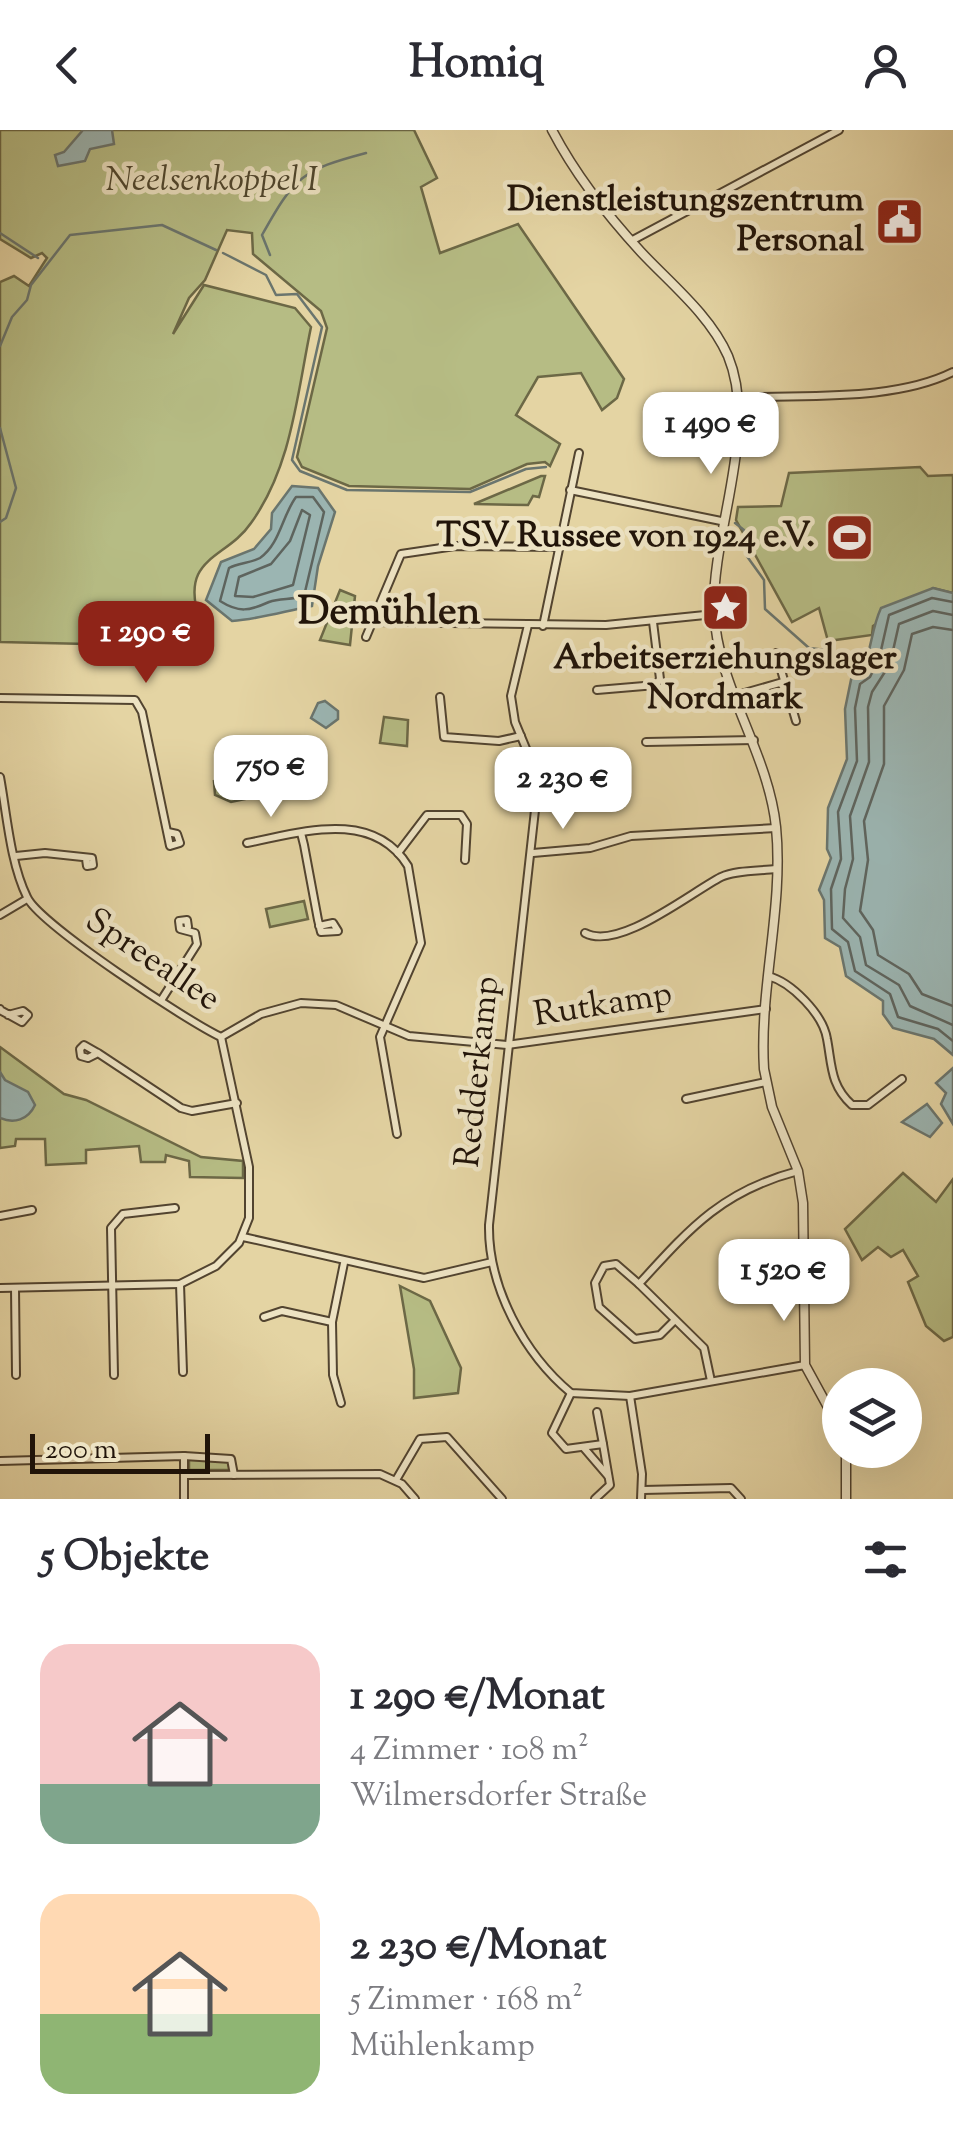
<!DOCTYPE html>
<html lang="de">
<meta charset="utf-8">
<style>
body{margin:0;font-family:"Sorts Mill Goudy",serif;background:#f7f7f7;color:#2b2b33;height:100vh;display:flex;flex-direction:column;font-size:38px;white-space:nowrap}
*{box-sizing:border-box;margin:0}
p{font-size:32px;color:#7c7c81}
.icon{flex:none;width:55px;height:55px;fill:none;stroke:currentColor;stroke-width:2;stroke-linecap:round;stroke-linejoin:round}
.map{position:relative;height:1369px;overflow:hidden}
.drawer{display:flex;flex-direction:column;background:#fff;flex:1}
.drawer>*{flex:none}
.tools{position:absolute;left:822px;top:1238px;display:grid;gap:20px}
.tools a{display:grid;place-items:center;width:100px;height:100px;border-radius:50%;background:#fff;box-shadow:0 10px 40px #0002;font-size:50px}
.scale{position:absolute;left:30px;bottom:25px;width:180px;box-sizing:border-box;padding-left:10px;border:5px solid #211409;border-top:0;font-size:28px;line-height:35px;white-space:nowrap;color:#211409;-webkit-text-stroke:8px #ede3c3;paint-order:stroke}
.price{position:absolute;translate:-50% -85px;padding:0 22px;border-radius:20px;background:#fff;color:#222;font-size:32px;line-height:65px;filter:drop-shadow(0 2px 5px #0008)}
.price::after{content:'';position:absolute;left:50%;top:60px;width:30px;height:22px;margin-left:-15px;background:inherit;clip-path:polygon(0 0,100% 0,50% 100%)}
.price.active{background:#8f2418;color:#fff}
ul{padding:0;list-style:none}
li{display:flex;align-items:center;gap:30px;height:250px;padding:0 40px}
li span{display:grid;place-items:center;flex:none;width:280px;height:200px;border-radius:30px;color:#555}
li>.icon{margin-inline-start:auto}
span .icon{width:120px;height:120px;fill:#fffc;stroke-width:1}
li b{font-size:42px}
h2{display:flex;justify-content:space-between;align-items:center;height:120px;padding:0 40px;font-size:42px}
header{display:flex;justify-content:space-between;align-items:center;height:130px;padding:0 40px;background:#fff;font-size:45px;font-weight:700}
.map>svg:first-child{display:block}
.green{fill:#b6bc84;stroke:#6c6846;stroke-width:2.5}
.water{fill:#9bb5b2;stroke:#6a756e;stroke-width:2.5}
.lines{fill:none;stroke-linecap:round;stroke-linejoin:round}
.shore{stroke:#5e645e;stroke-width:2.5}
.stream{stroke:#6a756e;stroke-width:2.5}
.minor-casing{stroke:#524430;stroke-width:10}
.tertiary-casing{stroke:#524430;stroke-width:11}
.minor{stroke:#ede3c3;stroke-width:6}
.tertiary{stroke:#ede3c3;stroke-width:8}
.labels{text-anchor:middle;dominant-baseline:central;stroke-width:9;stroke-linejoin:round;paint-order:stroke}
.park-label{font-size:35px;font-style:italic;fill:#4e462e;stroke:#ede3c3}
.poi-label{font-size:35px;font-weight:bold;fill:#211409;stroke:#ede3c3;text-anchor:end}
.street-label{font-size:35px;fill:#211409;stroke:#ede3c3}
.quarter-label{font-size:40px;font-weight:bold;fill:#211409;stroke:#ede3c3}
</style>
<header><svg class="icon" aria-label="back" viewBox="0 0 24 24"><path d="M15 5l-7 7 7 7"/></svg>Homiq<svg class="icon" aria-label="person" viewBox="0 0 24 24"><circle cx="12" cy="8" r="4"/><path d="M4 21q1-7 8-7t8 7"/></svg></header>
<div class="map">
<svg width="953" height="1369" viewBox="0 0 953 1369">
<rect width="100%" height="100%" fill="#e4d4a3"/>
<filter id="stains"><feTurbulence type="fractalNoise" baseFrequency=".002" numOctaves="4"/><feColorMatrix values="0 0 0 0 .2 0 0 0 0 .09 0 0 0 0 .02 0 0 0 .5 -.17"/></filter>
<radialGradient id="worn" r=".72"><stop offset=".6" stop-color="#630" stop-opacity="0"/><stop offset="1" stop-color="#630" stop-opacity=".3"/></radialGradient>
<g class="green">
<path d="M0,0h414l23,48 -16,9 19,66 78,-29 106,155 -7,19 -15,12 -21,-37 -43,4 -22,38 44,29 -10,22 -5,-4 -18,2 -57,25 -121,-3 -47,-19 -5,-10 30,-129 -6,-17 -68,-57 -1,-21 -25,-3 -22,50 -16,18 -16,36 31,-49 91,23 16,19c-14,67 -19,139 -60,196 -25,37 -73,33 -51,98l-27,-12 -26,3 -28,31h-11l-4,-5 -16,6 -88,-2v-360l14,-6 15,10 18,-28 -5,-5 -11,5 -31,-19z"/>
<path d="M920,337l8,9 25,-1v118l-20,-5 -60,38 -1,9 -44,6 -9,-33 -27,14 -56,-102 2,-13 43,-1 8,-33z"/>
<path d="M541,346h4l-6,21 -6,-1 -5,9 -54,-1z"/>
<path d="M340,460l15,6 -5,49 -30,-5z"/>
<path d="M384,587l24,3 -1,26 -27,-3z"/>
<path d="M316,635l4,18 -89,19 -16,-7 -1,-14z"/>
<path d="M304,771l4,18 -38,8 -4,-18z"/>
<path d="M0,917l64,47 22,6 115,57 42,4v17l-53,-1 -1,-16 -23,-6 -1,7h-24l-2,-16 -53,4v13l-40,2 -1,-26h-29l-1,7 -15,2z"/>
<path d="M903,1043l33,29 17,-23v158l-9,4 -18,-15 -18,-44 10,-6 -15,-26 -12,7 -13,-10 -16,13 -17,-31z"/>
<path d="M400,1156l30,15 31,67 -3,25 -44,5v-29z"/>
<path d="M189,1328l39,4 2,8h-41z"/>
</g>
<g class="water">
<path d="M83,0h29l2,14 -24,5 -5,12 -27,5 -3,-11 9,-3z"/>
<path d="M292,356l26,2 17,24 -17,54 -6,40c-27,5 -52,13 -80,15l-26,-21 15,-38 33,-13 17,-20 1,-16z"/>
<path d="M933,458l20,5v462l-19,-16 -41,-11 -10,-14v-13l-37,-25 -6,-29 -15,-9 -1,-38 -5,-10 12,-32 -4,-9 1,-41 19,-49 -2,-50 7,-34 10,-4c10,-22 9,-41 19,-63z"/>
<path d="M325,571l13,10v8l-12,9 -15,-10 7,-15z"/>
<path d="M953,938v56l-12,-20 5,-11 -10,-10z"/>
<path d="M0,942l5,8 23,12 7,13c-7,15 -21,19 -35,13z"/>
<path d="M927,974l15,19 -12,14 -28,-15z"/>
</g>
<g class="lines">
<g class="shore">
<path d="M296,367h17l11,15 -20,84c-12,4 -24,2 -35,6 -20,9 -30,11 -49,-1l9,-33c9,-5 22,-5 31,-10 20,-14 22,-42 36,-61z"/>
<path d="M302,380l8,5 -17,70 -40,12 -18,-1 4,-19 32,-13 19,-23z"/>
<path d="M953,472l-21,-4 -43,17 -10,44 -9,18 -10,7 -5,24 2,53 -19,51 3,47 -10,30 1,40 16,13 7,29 35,23 8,23 40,12 15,12"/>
<path d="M953,485l-20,-4 -34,13 -9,40 -18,28 -4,15 1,55 -19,54 3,43 -8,30 -2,29 17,19 6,28 33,20 11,21 43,19"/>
<path d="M953,500l-20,-3 -21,7 -8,36 -20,36v58l-20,57 4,39 -8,51 13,19 5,25 31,19 13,20 31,12"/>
</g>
<g class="stream">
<path d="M0,103l38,25"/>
<path d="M223,123l43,22 10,20 21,-1 25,33 -30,133 8,11 47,19 123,2 56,-23 20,-2"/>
<path d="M270,125l-8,-20c33,-59 40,-65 104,-82"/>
<path d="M0,216l12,-29 15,-17 4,-15 39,-50 92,-10 54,25"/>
<path d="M0,298l16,60 -10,30 -6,4"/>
<path d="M735,393l9,7 2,25 18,25 1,29 44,39 61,7"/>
</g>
<defs>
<g id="minor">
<path d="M631,111l208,-111"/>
<path d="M737,268c67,-4 156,4 216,-26"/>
<path d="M570,360l151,31"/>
<path d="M373,492l233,3 109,-11"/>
<path d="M528,495l-17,71 4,26 17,41 3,47 -46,415c-1,62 35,129 82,168l59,3 175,-31"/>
<path d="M543,496l36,-173"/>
<path d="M366,507l35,-83 54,-8 104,1"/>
<path d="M776,523l20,68"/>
<path d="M597,560l59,-5 4,-6 -7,-57"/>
<path d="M734,566l49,-14"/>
<path d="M440,567l4,40 55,4 22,-5"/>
<path d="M0,568l135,2 7,12 28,134 10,-3 -3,-9 -9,-2"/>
<path d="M646,612l108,-2"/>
<path d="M0,647c7,38 10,85 27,120 12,27 163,126 194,140"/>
<path d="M301,703l3,12 14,75 3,12 17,-1 -5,-8 -14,3"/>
<path d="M247,713c53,-10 125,-35 161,23l13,77 -41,94 17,97"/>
<path d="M398,723l29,-38h34l6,9 -2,36"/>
<path d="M533,723l57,-5 41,-12 145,-8"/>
<path d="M16,726l29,-3 47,5 1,7 -6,1 -1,-7"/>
<path d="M0,785l27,-16"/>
<path d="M585,803c34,18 105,-40 136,-56 15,-7 38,-6 55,-8"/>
<path d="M768,846c23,6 55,38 59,63 5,26 3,46 25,66h16l34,-26"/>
<path d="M162,869l35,-55 -2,-11 -15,-4 -1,-8 8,-1 1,7"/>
<path d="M0,879v1l22,12 6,-7 -5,-4 -15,4"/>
<path d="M221,907l40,-23 40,-11 35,2 73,31 98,9 259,-36"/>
<path d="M98,923l-10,5 -7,-2 -1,-7 4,-4 14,8 83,55 11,3 45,-8"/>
<path d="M686,969l80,-17"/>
<path d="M0,1086l32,-6"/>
<path d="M243,1107l181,41 68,-16"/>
<path d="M180,1154l3,88"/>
<path d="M639,1154l-23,-20 -12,2 -9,17 4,24 36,32 25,-4 14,-14"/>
<path d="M0,1158l180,-4 36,-18 23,-23 10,-25v-51l-28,-130"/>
<path d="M15,1158l1,87"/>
<path d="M264,1187l18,-6 50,11"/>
<path d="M114,1245l-3,-147 12,-14 52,-6"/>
<path d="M711,1251l-7,-33 -65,-64c51,-56 83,-93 159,-113"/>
<path d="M571,1263l-19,40 14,16 37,-5 7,41 -15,14"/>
<path d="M630,1266l12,78 -1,25"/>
<path d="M341,1273l-8,-28 -1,-53 12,-59"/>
<path d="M597,1282l6,32"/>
<path d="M584,1318l24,28"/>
<path d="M184,1326l47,3 3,16"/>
<path d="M0,1331l184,-5v19l196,-1 22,10 13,15"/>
<path d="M184,1345v24"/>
<path d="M396,1350l24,-41 27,-2 55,62"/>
<path d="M643,1360l88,-2 10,11"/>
</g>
<g id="tertiary">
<path d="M552,0c24,46 54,84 89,122 29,31 69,63 87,104 31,75 -16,174 -14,254 3,77 54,141 62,217 8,80 -17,161 -12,242l8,38 26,64 5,32 2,162 35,64"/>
<path d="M846,1320v49"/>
</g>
</defs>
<use href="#minor" class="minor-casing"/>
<use href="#tertiary" class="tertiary-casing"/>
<use href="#minor" class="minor"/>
<use href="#tertiary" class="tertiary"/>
</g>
<defs>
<symbol id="civic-square" viewBox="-11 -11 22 22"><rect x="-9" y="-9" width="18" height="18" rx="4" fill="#8f2418" stroke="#ede3c3"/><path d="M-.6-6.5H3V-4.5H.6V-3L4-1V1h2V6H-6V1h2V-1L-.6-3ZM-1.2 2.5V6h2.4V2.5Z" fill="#fff"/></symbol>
<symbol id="stadium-square" viewBox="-11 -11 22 22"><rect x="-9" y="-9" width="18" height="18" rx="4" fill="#8f2418" stroke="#ede3c3"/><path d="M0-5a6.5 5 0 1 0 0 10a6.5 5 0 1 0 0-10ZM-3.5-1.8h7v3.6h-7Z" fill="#fff"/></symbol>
<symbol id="sight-square" viewBox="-11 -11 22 22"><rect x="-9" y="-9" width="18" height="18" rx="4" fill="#8f2418" stroke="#ede3c3"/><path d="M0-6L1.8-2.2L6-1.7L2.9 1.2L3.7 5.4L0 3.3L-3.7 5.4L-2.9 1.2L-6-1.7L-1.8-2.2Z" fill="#fff"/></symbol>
</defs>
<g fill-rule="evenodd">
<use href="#civic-square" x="872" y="64" width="55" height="55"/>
<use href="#stadium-square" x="822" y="380" width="55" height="55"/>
<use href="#sight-square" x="698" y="450" width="55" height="55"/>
</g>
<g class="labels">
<g class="park-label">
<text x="212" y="51">Neelsenkoppel I</text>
</g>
<g class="poi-label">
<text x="864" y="71">Dienstleistungszentrum<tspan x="864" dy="40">Personal</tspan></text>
<text x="815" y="407">TSV Russee von 1924 e.V.</text>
<text x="725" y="529" text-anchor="middle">Arbeitserziehungslager<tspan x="725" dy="40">Nordmark</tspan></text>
</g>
<g class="street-label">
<text transform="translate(152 831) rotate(34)">Spreeallee</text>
<text transform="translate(603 876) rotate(-9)">Rutkamp</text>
<text transform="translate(479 942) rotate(-84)">Redderkamp</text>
</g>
<g class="quarter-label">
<text x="389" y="483">Demühlen</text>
</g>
</g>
<rect width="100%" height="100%" filter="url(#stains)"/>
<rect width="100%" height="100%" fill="url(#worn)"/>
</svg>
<div class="tools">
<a><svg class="icon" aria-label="layers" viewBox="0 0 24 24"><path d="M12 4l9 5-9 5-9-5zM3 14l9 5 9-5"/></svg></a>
</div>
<div class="scale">200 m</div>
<b class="price" style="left:711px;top:347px">1 490 €</b>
<b class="price active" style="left:146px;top:556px">1 290 €</b>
<b class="price" style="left:271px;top:690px">750 €</b>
<b class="price" style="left:563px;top:702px">2 230 €</b>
<b class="price" style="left:784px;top:1194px">1 520 €</b>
</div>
<section class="drawer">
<h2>5 Objekte<svg class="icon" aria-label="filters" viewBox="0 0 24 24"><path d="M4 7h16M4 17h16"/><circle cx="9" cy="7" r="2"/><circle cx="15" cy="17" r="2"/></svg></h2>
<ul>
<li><span style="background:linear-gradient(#f6c9c9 70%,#7fa58c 0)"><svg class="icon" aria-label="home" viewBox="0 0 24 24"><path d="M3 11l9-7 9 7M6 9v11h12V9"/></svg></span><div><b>1 290 €/Monat</b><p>4 Zimmer · 108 m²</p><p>Wilmersdorfer Straße</p></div></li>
<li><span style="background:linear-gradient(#ffd9b3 60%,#8fb573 0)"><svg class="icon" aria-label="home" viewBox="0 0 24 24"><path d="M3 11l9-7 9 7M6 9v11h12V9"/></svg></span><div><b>2 230 €/Monat</b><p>5 Zimmer · 168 m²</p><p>Mühlenkamp</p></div></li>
</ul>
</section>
